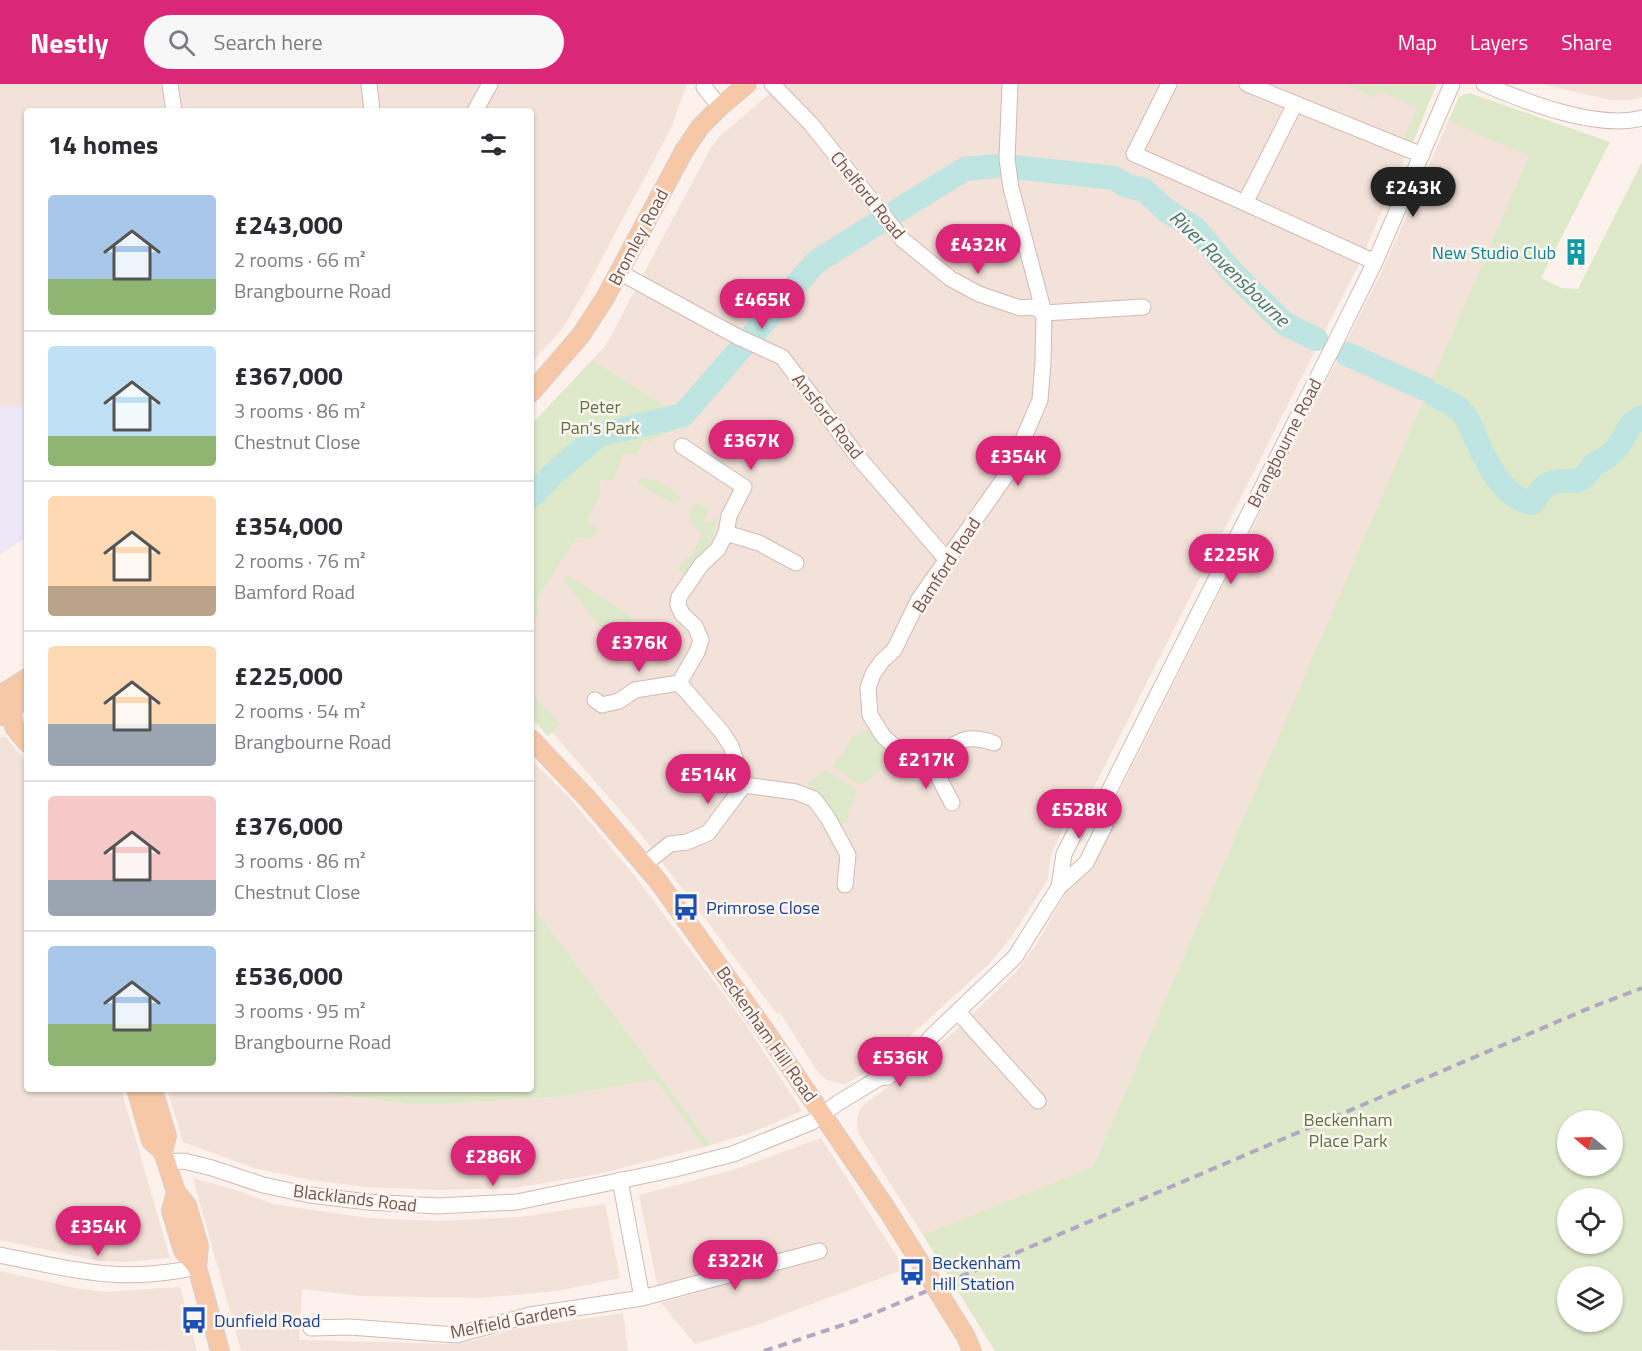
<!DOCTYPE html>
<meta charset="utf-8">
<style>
body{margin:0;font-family:"Titillium Web",sans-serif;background:#f7f7f7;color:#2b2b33;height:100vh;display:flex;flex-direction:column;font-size:22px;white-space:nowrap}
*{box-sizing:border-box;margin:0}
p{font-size:20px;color:#7c7c81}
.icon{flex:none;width:33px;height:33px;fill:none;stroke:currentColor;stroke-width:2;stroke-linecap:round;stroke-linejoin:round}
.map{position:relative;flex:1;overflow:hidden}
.sheet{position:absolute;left:24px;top:24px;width:510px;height:984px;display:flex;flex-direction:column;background:#fff;border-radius:6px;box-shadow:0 2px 4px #0004}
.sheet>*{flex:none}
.needle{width:39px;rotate:289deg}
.buttons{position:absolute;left:1557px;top:1026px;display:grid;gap:12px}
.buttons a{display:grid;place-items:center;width:66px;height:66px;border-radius:50%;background:#fff;box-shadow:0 2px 4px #0004;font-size:30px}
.price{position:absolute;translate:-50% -51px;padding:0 14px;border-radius:21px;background:#db2777;color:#fff;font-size:20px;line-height:39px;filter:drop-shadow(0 2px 3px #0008)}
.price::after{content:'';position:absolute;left:50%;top:36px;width:18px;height:14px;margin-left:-9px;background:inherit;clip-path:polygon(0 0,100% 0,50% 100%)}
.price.selected{background:#222;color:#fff}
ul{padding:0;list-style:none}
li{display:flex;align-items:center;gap:18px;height:150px;padding:0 24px}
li+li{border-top:2px solid #e1e1e2}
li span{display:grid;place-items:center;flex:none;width:168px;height:120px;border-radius:6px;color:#555}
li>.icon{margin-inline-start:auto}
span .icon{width:72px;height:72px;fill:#fffc;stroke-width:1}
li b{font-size:26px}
h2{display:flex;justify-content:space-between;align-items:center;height:72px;padding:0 24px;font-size:26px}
header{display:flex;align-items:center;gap:36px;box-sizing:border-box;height:84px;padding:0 30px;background:#db2777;color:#fff}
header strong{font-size:28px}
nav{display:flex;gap:33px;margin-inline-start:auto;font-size:21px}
.search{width:420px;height:54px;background:#f7f7f7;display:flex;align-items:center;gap:15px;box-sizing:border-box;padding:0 21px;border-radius:33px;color:#7c7c81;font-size:22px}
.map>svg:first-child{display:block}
.residential{fill:#f3e2d9}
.education{fill:#eee7f8}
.green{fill:#dde9c9;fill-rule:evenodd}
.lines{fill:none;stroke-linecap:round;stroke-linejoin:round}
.river{stroke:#bfe5e2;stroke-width:24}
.minor-casing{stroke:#d0bab3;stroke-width:17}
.major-casing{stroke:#d9cfce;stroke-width:20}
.minor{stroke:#fff;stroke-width:15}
.major{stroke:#f6c8a8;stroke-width:18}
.rail{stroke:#b2a8c6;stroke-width:4;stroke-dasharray:9 6;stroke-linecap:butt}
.major-bridge-casing{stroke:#d9cfce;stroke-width:20;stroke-linecap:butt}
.major-bridge{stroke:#f6c8a8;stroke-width:18}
.labels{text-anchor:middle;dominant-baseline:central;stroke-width:5;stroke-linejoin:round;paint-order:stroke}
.street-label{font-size:18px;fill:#76544f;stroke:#fef6f1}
.culture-label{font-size:18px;fill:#0d838f;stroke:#fef6f1;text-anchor:end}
.park-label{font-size:18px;fill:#5d7444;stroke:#fef6f1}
.transit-label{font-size:18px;fill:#164399;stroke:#fef6f1;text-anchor:start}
.water-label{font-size:20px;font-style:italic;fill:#427977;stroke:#fef6f1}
</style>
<header>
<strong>Nestly</strong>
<div class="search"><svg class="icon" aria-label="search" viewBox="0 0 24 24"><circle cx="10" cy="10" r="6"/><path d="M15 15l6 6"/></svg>Search here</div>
<nav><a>Map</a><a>Layers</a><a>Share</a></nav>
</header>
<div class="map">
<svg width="1642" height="1267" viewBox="0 0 1642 1267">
<rect width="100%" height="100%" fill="#fcf1eb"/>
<g class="residential">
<path d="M0,0h687l-15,42 -88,166 -21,36 -32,35v-252h-504v295l-27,1z"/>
<path d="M781,0h656l-78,180 -267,527 -20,20 -19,39 -3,9 -2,20 -36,57 -24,29 -92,84 -24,19 -24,15 -5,1 -16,-4 -8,-6 -39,-61 -3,1 -137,-181 -109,-125v-88l7,-10 -1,-5 3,-11 61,-99 -1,-20 14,-18 16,-4 15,-14 25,-5 16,-15 -94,-59 14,-15 104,-196 9,-12z"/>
<path d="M1541,0h101v13l-9,3h-23z"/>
<path d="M1469,9l76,28 -452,1046 -170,68 -65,-102 -1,-11 3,-14 51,-39 43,-37 61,-59 19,-25 33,-57 22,-19 21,-41 4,-29 267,-529 78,-176z"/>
<path d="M0,653h6l16,20 5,11v321h94l49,169 -44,4 -27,-1 -99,-21z"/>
<path d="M531,676l37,36 70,84 107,143 57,88 -49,21 -42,13 -180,-241z"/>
<path d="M655,994l49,69 -105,27 -86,14 -73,2 -72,-3 -58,-7 -56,-12 -71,-26 -16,-53h131l108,15h41l110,-7z"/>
<path d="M821,1054l84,131 -146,55 -64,20 -34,-41 165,-47 -4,-13 -164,45 -19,-93 94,-25z"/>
<path d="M193,1094l43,12 36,14 96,14 70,3 82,-4 85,-13 15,74 -63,13 -77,7 -118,-2 -60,-7 -3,51 156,4 21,-4 38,-11 109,-16 5,38h-387z"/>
<path d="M0,1187l75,17 31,4 74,-5 17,64 -197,-1z"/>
</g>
<path class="education" d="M27,322v131l-27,17v-147z"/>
<g class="green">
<path d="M1346,0h89v4l-23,57 -9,-4 14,-34 -39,-16 -4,7z"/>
<path d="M1469,9l141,49 -69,136 20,10 17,1 64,-127v1189h-647l-72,-116 170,-68 436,-1011 -81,-35 11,-24zM1568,1036h44v46h-44zM1568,1114h44v46h-44zM1568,1192h44v46h-44z"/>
<path d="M592,276l94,59c-11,19 -26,12 -35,24l-6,-4 -9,15h-13l-9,26h-14l1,15 -15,25 12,8 -5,9 -17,1 -36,56 -3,11 3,7 -7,7 -2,4v-198z"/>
<path d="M643,394c15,1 28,9 38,21l-7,5 -37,-21z"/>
<path d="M696,419l13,6 -5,12 6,2 7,-6c-2,24 -13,44 -33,57l-6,-5 5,-9 9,-5 10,-21 -8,-7 -5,-14z"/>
<path d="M569,492l58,38 8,9 -2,8 -7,9 -11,1 -13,-12 -35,-45 -3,-6z"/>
<path d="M531,609l29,31 -12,12 -17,-19z"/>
<path d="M869,645l21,21 -11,21 -18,14 -29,-19 11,-13 9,-16z"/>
<path d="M826,686l31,20 -8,20 -1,11 -8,4 -14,-25 -19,-16z"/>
<path d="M531,820l180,241 -7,2 -49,-68 -98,18 -110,7h-41l-108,-15h233z"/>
</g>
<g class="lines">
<g class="river">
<path d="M1006,82l108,12 13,8 17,4 23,21 28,17 36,43 54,53 31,15"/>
<path d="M897,127l68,-42 31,-3"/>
<path d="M1347,270l78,35"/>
<path d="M1436,312c7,4 18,8 24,14 11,11 15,29 22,42 10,21 26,47 50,51 7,-7 9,-18 20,-20 19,-6 29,6 41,-18 8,-4 15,-7 21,-14 11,-11 12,-27 28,-34"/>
<path d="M625,345l58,-14 133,-153 73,-46"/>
<path d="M531,413l20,-21 49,-42 14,-3"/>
</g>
<defs>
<g id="minor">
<path d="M170,0l4,27"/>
<path d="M369,0l3,27"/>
<path d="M705,0l-1,3 16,20"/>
<path d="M772,0l39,40 92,116 48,39 28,15 41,14 14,-1 10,6"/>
<path d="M1169,0l-35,70 111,49 50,-99"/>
<path d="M1247,0l175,71"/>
<path d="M1484,0c42,18 113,46 158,34"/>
<path d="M475,27l15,-27"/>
<path d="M1245,119l130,59"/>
<path d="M619,188l119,65 44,20 77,101 88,102"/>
<path d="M1044,229l99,-6"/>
<path d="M682,362l62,41 -15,29 -3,17"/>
<path d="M595,616l7,5 17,-4 16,-11 44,-7"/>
<path d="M933,679c22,-20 30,-31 61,-20"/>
<path d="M744,701l-13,-39 -10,-15 -42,-48 18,-31 4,-12 -6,-14 -13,-12 -4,-9 1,-8 22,-32 17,-16 8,-16 33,10 37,20"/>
<path d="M744,701l52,7 18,7 14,19 20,37 -3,30"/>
<path d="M952,719l-13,-25 -6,-15 -39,-17 -11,-10 -13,-21 -2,-27 5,-14 9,-13 12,-11 25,-51 91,-129 30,-70 3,-37 1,-50 -33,-125 -4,-29 3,-75"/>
<path d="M645,780l25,-20 17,-2 21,-9 36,-48"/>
<path d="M1059,803l5,-33 20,-39 22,-18 233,-462 36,-73 77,-178"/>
<path d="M958,928l80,89"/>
<path d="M923,964l8,-11 84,-80 44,-70 27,-24 19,-38 1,-28"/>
<path d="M879,994l9,-1 19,-16"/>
<path d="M166,1078l18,-1 28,7 51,17 47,10 58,7 70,4 79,-4 154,-32 62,-16 79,-32 26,-19 41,-25 4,-7"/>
<path d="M620,1096l22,118"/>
<path d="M0,1171c72,15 123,29 197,12"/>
<path d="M311,1244l39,-1 106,8 74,-20 112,-17 177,-47"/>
</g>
<g id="major">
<path d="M531,309l50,-58 24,-37 79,-147 16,-24 20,-20 27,-23"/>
<path d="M0,611l27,-17"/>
<path d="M0,614l11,12 3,17 13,16"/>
<path d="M1,632l26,-18"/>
<path d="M531,655l56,59 71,83 106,148 122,179 42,67"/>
<path d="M136,1005l15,52 12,11"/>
<path d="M153,1005l14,47 -4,16 13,40 11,13 12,41 -2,21 23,84"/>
<path d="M176,1108l-5,19 12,40 14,16"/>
<path d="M945,1219l20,32 7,16"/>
</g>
</defs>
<use href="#minor" class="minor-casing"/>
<use href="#major" class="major-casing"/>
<use href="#minor" class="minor"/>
<use href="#major" class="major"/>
<path class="rail" d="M764,1267l91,-30 39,-16 698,-298 50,-19"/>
<defs>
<path id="major-bridge" d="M928,1191l17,28"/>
</defs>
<use href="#major-bridge" class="major-bridge-casing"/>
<use href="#major-bridge" class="major-bridge"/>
</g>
<defs>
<symbol id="building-bare" viewBox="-9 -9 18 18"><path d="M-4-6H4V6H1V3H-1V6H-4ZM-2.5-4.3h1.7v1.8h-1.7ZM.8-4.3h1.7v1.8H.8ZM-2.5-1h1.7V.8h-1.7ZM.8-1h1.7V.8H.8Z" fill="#0f9aa8" stroke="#fef6f1" stroke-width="2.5" paint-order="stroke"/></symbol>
<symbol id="bus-bare" viewBox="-9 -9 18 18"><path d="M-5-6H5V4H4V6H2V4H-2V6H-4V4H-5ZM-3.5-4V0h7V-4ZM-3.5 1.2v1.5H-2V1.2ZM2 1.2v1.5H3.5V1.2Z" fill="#1a4fb4" stroke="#fef6f1" stroke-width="2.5" paint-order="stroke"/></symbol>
</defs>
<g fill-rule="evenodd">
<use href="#building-bare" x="1557" y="149" width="38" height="38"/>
<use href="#bus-bare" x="667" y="804" width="38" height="38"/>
<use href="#bus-bare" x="893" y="1169" width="38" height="38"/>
<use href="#bus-bare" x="175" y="1217" width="38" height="38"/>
</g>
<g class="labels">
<g class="street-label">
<text transform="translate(868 111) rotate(51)">Chelford Road</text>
<text transform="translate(638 153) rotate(-62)">Bromley Road</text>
<text transform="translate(828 332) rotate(52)">Ansford Road</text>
<text transform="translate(1284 359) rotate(-63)">Brangbourne Road</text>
<text transform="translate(946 481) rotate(-57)">Bamford Road</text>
<text transform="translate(767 950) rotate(55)">Beckenham Hill Road</text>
<text transform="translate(355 1114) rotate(7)">Blacklands Road</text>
<text transform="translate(513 1236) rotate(-11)">Melfield Gardens</text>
</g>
<g class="culture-label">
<text x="1556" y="168">New Studio Club</text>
</g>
<g class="park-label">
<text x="600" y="322">Peter<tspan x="600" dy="21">Pan's Park</tspan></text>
<text x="1348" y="1035">Beckenham<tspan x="1348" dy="21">Place Park</tspan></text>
</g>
<g class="transit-label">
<text x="706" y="823">Primrose Close</text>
<text x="932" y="1178">Beckenham<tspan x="932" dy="21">Hill Station</tspan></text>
<text x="214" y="1236">Dunfield Road</text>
</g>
<g class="water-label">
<text transform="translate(1230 184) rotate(44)">River Ravensbourne</text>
</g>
</g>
</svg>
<div class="buttons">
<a><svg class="needle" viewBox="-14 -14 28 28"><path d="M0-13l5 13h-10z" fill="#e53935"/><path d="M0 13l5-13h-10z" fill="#7c7c81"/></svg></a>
<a><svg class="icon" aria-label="locate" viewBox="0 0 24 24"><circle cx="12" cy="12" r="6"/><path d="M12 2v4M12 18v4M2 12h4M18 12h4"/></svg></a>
<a><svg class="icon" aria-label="layers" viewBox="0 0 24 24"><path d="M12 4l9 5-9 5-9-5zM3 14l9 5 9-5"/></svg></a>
</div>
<b class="price selected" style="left:1413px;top:134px">£243K</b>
<b class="price" style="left:978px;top:191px">£432K</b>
<b class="price" style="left:762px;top:246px">£465K</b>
<b class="price" style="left:751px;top:387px">£367K</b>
<b class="price" style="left:1018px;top:403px">£354K</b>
<b class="price" style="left:1231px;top:501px">£225K</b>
<b class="price" style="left:639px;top:589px">£376K</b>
<b class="price" style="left:926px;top:706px">£217K</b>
<b class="price" style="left:708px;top:721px">£514K</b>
<b class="price" style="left:1079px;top:756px">£528K</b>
<b class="price" style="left:900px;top:1004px">£536K</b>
<b class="price" style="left:493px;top:1103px">£286K</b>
<b class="price" style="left:98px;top:1173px">£354K</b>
<b class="price" style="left:735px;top:1207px">£322K</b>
<section class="sheet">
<h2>14 homes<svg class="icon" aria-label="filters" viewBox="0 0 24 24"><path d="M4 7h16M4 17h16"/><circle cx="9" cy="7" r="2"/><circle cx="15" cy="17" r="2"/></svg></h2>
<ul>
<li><span style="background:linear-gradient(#a9c7e8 70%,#8fb573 0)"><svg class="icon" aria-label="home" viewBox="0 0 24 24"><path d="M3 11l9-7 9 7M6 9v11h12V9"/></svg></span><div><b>£243,000</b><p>2 rooms · 66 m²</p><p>Brangbourne Road</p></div></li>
<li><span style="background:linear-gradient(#bfe0f5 75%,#8fb573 0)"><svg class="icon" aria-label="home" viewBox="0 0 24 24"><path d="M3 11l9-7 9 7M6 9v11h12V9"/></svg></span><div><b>£367,000</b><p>3 rooms · 86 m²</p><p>Chestnut Close</p></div></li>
<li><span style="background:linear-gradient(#ffd9b3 75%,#b9a48a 0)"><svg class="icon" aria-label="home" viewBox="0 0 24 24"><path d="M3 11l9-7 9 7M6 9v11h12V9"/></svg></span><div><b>£354,000</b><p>2 rooms · 76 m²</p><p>Bamford Road</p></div></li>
<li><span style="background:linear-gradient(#ffd9b3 65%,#9aa5b1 0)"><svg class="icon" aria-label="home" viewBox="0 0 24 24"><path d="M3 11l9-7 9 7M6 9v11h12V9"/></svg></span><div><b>£225,000</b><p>2 rooms · 54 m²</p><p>Brangbourne Road</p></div></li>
<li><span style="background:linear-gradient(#f6c9c9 70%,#9aa5b1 0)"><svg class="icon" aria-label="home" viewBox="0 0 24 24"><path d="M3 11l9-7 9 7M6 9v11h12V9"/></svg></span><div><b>£376,000</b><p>3 rooms · 86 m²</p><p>Chestnut Close</p></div></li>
<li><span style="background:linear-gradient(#a9c7e8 65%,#8fb573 0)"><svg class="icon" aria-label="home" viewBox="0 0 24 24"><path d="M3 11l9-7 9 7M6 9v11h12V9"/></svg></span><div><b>£536,000</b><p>3 rooms · 95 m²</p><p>Brangbourne Road</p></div></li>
</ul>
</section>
</div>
